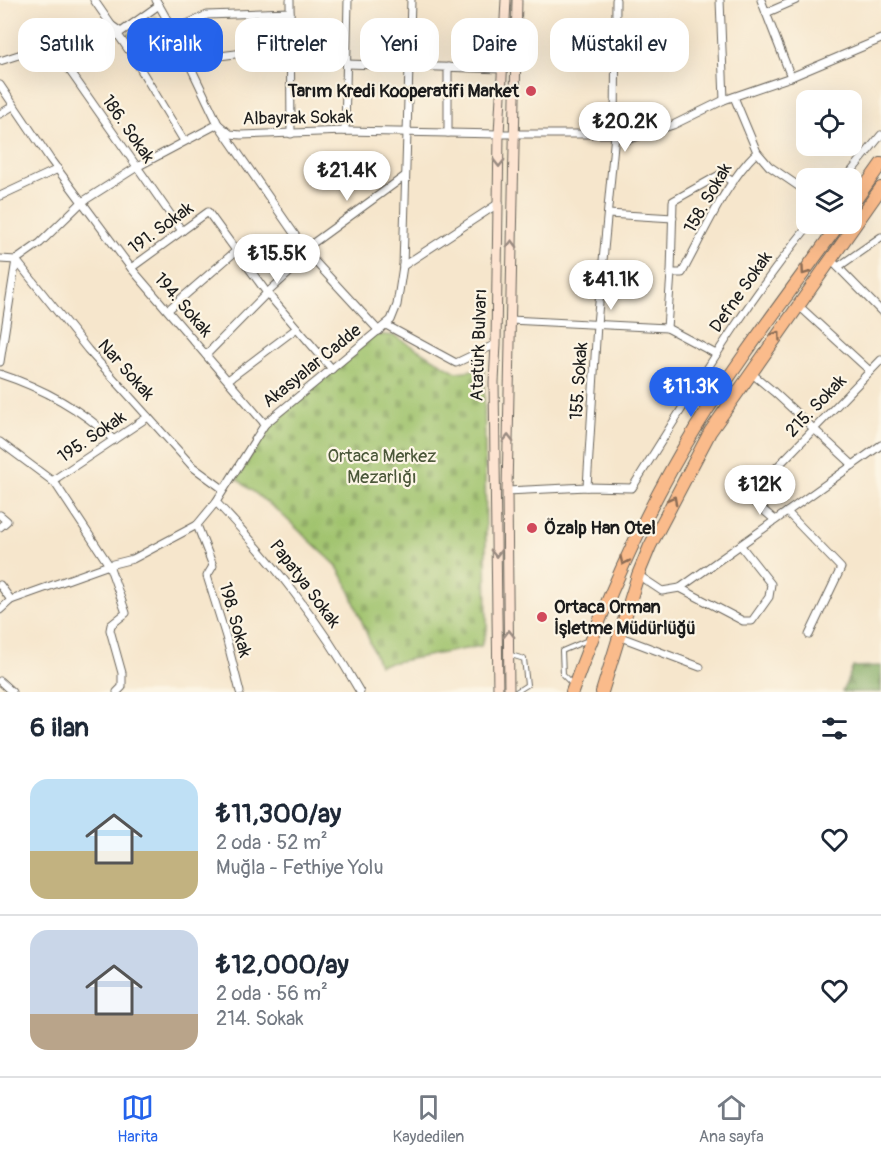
<!DOCTYPE html>
<html lang="tr">
<meta charset="utf-8">
<style>
body{margin:0;font-family:Pangolin,sans-serif;background:#f6f6f7;color:#1f2937;height:100vh;display:flex;flex-direction:column;font-size:22px;white-space:nowrap}
*{box-sizing:border-box;margin:0}
p{font-size:20px;color:#747a83}
.icon{flex:none;width:33px;height:33px;fill:none;stroke:currentColor;stroke-width:2;stroke-linecap:round;stroke-linejoin:round}
.map{position:relative;height:692px;overflow:hidden}
.drawer{display:flex;flex-direction:column;background:#fff;flex:1}
.drawer>*{flex:none}
.top-card{position:absolute;left:18px;top:18px;width:846px;height:54px;display:flex;gap:12px}
.tools{position:absolute;left:796px;top:90px;display:grid;gap:12px}
.tools a{display:grid;place-items:center;width:66px;height:66px;border-radius:12px;background:#fff;box-shadow:0 6px 24px #0002;font-size:30px}
.price{position:absolute;translate:-50% -51px;padding:0 14px;border-radius:21px;background:#fff;color:#222;font-size:20px;line-height:39px;filter:drop-shadow(0 2px 3px #0008)}
.price::after{content:'';position:absolute;left:50%;top:36px;width:18px;height:14px;margin-left:-9px;background:inherit;clip-path:polygon(0 0,100% 0,50% 100%)}
.price.on{background:#2563eb;color:#fff}
ul{padding:0;list-style:none}
li{display:flex;align-items:center;gap:18px;height:150px;padding:0 30px}
li+li{border-top:2px solid #e0e1e3}
li span{display:grid;place-items:center;flex:none;width:168px;height:120px;border-radius:18px;color:#555}
li>.icon{margin-inline-start:auto}
span .icon{width:72px;height:72px;fill:#fffc;stroke-width:1}
li b{font-size:26px}
h2{display:flex;justify-content:space-between;align-items:center;height:72px;padding:0 30px;font-size:26px}
.chip{padding:0 21px;border-radius:18px;background:#fff;box-shadow:0 6px 24px #0002;font-size:21px;line-height:54px}
.chip.on{background:#2563eb;color:#fff}
.tabs{display:flex;justify-content:space-around;align-items:center;height:84px;border-top:2px solid #e0e1e3;background:#fff;font-size:16px;color:#747a83}
.tabs a{display:grid;justify-items:center;gap:3px}
.tabs .on{color:#2563eb}
.map>svg:first-child{display:block}
.forest{fill:url(#forest-firs);stroke:#4e623e;stroke-width:1.5}
.cemetery{fill:url(#cemetery-stones);stroke:#5e6f44;stroke-width:1.5}
.park{fill:url(#park-crowns);stroke:#5e6f44;stroke-width:1.5}
.lines{fill:none;stroke-linecap:round;stroke-linejoin:round}
.lane-casing{stroke:#68635a;stroke-width:6}
.street-casing{stroke:#68635a;stroke-width:9}
.secondary-casing{stroke:#68635a;stroke-width:11}
.highway-casing{stroke:#68635a;stroke-width:14}
.lane{stroke:#fff;stroke-width:4}
.street{stroke:#fff;stroke-width:7}
.secondary{stroke:#fde4d1;stroke-width:9}
.highway{stroke:#fabb8b;stroke-width:12}
.oneway{stroke:#988a80}
.oneway2{stroke:#8b6c54}
.poi-dot{fill:#d1495b;stroke:#fcf5e5;stroke-width:2}
.labels{text-anchor:middle;dominant-baseline:central;stroke-width:4.5;stroke-linejoin:round;paint-order:stroke}
.poi-label{font-size:18px;font-weight:bold;fill:#1c1c1c;stroke:#fcf5e5;text-anchor:start}
.street-label{font-size:18px;fill:#1c1c1c;stroke:#fcf5e5}
.park-label{font-size:18px;fill:#4a5638;stroke:#fcf5e5}
</style>
<div class="map">
<svg width="881" height="692" viewBox="0 0 881 692">
<defs>
<pattern id="forest-firs" width="22" height="20" patternUnits="userSpaceOnUse" patternTransform="scale(1.5)"><rect width="22" height="20" fill="#7fa860"/><path d="M5 1l3.5 6h-7zM16 11l3.5 6h-7z" fill="#67884e"/></pattern>
<pattern id="cemetery-stones" width="16" height="16" patternUnits="userSpaceOnUse" patternTransform="scale(1.5)"><rect width="16" height="16" fill="#9fc26c"/><path d="M2 7V4a2 2 0 0 1 4 0v3zM10 15v-3a2 2 0 0 1 4 0v3z" fill="#88a65d"/></pattern>
<pattern id="park-crowns" width="20" height="18" patternUnits="userSpaceOnUse" patternTransform="scale(1.5)"><rect width="20" height="18" fill="#9fc26c"/><path d="M2 6a3 3 0 1 1 6 0M12 15a3 3 0 1 1 6 0" fill="none" stroke="#88a65d"/></pattern>
</defs>
<rect width="100%" height="100%" fill="#fcf5e5"/>
<filter id="ink" filterUnits="userSpaceOnUse"><feTurbulence type="fractalNoise" baseFrequency=".0167" numOctaves="2"/><feDisplacementMap in="SourceGraphic" scale="12" xChannelSelector="R" yChannelSelector="G"/><feConvolveMatrix kernelMatrix="1 2 1 2 8 2 1 2 1" color-interpolation-filters="sRGB"/></filter>
<filter id="wash" filterUnits="userSpaceOnUse"><feTurbulence type="fractalNoise" baseFrequency=".008" numOctaves="4" result="noise"/><feDisplacementMap in="SourceGraphic" scale="24" xChannelSelector="R" yChannelSelector="G"/><feGaussianBlur stdDeviation="1.35" result="paint"/><feColorMatrix in="noise" values="0 0 0 0 0 0 0 0 0 0 0 0 0 0 0 0 0 1.4 0 .05"/><feComposite in="paint" operator="in"/></filter>
<g filter="url(#wash)">
<rect width="100%" height="100%" fill="#f6e6cc"/>
<path class="forest" d="M881,666v26h-39l11,-25z"/>
<path class="cemetery" d="M375,334l20,2 61,36 28,-3 3,261 -6,16 -102,19 -32,-81 -11,-19 -58,-54 -41,-32 30,-51z"/>
<path class="park" d="M156,16l8,13 -27,18 -9,-13z"/>
</g>
<g filter="url(#ink)">
<g class="lines">
<defs>
<g id="lane">
<path d="M511,655l13,4 3,26 -11,7"/>
<path d="M572,684l-9,-9 -1,-24 26,-11"/>
</g>
<g id="street">
<path d="M94,0l38,55 52,86"/>
<path d="M156,0l17,30 45,94 91,131 70,76"/>
<path d="M290,0l1,134"/>
<path d="M720,0l4,100"/>
<path d="M761,0l30,77"/>
<path d="M766,13l30,-13"/>
<path d="M51,44l131,187"/>
<path d="M132,55l41,-25 34,-15 83,-3"/>
<path d="M188,60l102,-13"/>
<path d="M0,61l111,-36 10,7 38,-27"/>
<path d="M347,64l155,5"/>
<path d="M0,85l50,74 81,109 134,156"/>
<path d="M0,114l13,-8"/>
<path d="M345,131l3,-131"/>
<path d="M448,133v-66"/>
<path d="M757,152l12,14 38,26"/>
<path d="M846,178l35,-43"/>
<path d="M0,196l58,-27"/>
<path d="M608,214l65,4"/>
<path d="M305,249l100,-73"/>
<path d="M0,259l16,1 24,-17 42,-41 55,-35 81,-43 12,10 11,1 104,-4 154,3h116l12,6 46,-15 51,-25 67,-23 90,-38"/>
<path d="M830,259l51,52"/>
<path d="M16,260l72,90 105,117 30,22"/>
<path d="M403,266l96,-63"/>
<path d="M838,267l43,-30"/>
<path d="M131,268l77,-56 59,81 65,76"/>
<path d="M671,273h11c22,-40 43,-90 75,-121l-23,-55"/>
<path d="M798,305l72,66"/>
<path d="M168,310l68,-59"/>
<path d="M510,320l157,8 49,26"/>
<path d="M386,325l70,38 40,-19"/>
<path d="M667,328l4,-55 2,-72 48,-27 12,8"/>
<path d="M206,355l61,-62 42,-38"/>
<path d="M0,362l16,-102"/>
<path d="M750,372l24,20 79,73"/>
<path d="M0,374c43,14 81,35 114,66"/>
<path d="M228,380l69,-52"/>
<path d="M0,442l55,41 54,82 17,48 -15,12 -1,5 12,43v14l-5,5"/>
<path d="M52,481l96,-64"/>
<path d="M587,487l10,-163 18,-190 1,-134"/>
<path d="M507,491l80,-4 45,1c57,-90 111,-182 178,-264"/>
<path d="M216,502c57,60 103,118 144,190"/>
<path d="M787,512l54,56 -32,67"/>
<path d="M0,515l7,6 -7,6"/>
<path d="M775,520l-27,-23 133,-137"/>
<path d="M197,525l16,41 -6,10 19,61 14,55"/>
<path d="M638,575l24,16 18,-3 201,-143"/>
<path d="M0,585l11,15"/>
<path d="M680,588l63,33h9l17,-24 2,-13 -30,-38"/>
<path d="M0,610l11,-10 98,-35 24,-6 64,-34 19,-23 49,-78 126,-104 6,-15 6,-39 8,-266"/>
<path d="M618,636l82,31"/>
<path d="M0,681l12,11"/>
</g>
<g id="secondary">
<path d="M498,692l-4,-310 2,-38 3,-210 7,-134"/>
<path d="M509,692l-2,-201 10,-491"/>
</g>
<g id="highway">
<path d="M852,205l29,-41"/>
<path d="M572,692c33,-91 72,-180 123,-263 44,-71 96,-138 144,-205"/>
<path d="M602,692l36,-117 12,-29 60,-114 171,-244"/>
</g>
</defs>
<use href="#lane" class="lane-casing"/>
<use href="#street" class="street-casing"/>
<use href="#secondary" class="secondary-casing"/>
<use href="#highway" class="highway-casing"/>
<use href="#lane" class="lane"/>
<use href="#street" class="street"/>
<use href="#secondary" class="secondary"/>
<use href="#highway" class="highway"/>
</g>
<defs><path id="oneway-chevron" d="M-2-3.5L2.5 0L-2 3.5" fill="none" stroke-width="1.6" stroke-linecap="round" stroke-linejoin="round" transform="scale(1.5)"/></defs>
<g class="oneway">
<use href="#oneway-chevron" transform="translate(499 163) rotate(90)"/>
<use href="#oneway-chevron" transform="translate(512 244) rotate(-89)"/>
<use href="#oneway-chevron" transform="translate(508 439) rotate(-89)"/>
<use href="#oneway-chevron" transform="translate(496 553) rotate(89)"/>
<use href="#oneway-chevron" transform="translate(509 634) rotate(-91)"/>
</g>
<g class="oneway2">
<use href="#oneway-chevron" transform="translate(805 271) rotate(125)"/>
<use href="#oneway-chevron" transform="translate(777 335) rotate(-54)"/>
<use href="#oneway-chevron" transform="translate(673 500) rotate(-62)"/>
<use href="#oneway-chevron" transform="translate(624 561) rotate(115)"/>
</g>
</g>
<g class="poi-dot">
<circle cx="531" cy="91" r="6"/>
<circle cx="532" cy="528" r="6"/>
<circle cx="542" cy="617" r="6"/>
</g>
<g class="labels">
<g class="poi-label">
<text x="519" y="91" text-anchor="end">Tarım Kredi Kooperatifi Market</text>
<text x="544" y="528">Özalp Han Otel</text>
<text x="554" y="607">Ortaca Orman<tspan x="554" dy="21">İşletme Müdürlüğü</tspan></text>
</g>
<g class="street-label">
<text transform="translate(298 118) rotate(-1)">Albayrak Sokak</text>
<text transform="translate(128 129) rotate(55)">186. Sokak</text>
<text transform="translate(708 198) rotate(-60)">158. Sokak</text>
<text transform="translate(161 228) rotate(-36)">191. Sokak</text>
<text transform="translate(741 292) rotate(-55)">Defne Sokak</text>
<text transform="translate(183 305) rotate(49)">194. Sokak</text>
<text transform="translate(479 345) rotate(-88)">Atatürk Bulvarı</text>
<text transform="translate(312 366) rotate(-39)">Akasyalar Cadde</text>
<text transform="translate(126 370) rotate(48)">Nar Sokak</text>
<text transform="translate(579 381) rotate(-86)">155. Sokak</text>
<text transform="translate(816 406) rotate(-46)">215. Sokak</text>
<text transform="translate(92 437) rotate(-34)">195. Sokak</text>
<text transform="translate(305 584) rotate(53)">Papatya Sokak</text>
<text transform="translate(235 620) rotate(74)">198. Sokak</text>
</g>
<g class="park-label">
<text x="382" y="456">Ortaca Merkez<tspan x="382" dy="21">Mezarlığı</tspan></text>
</g>
</g>
</svg>
<div class="tools">
<a><svg class="icon" aria-label="locate" viewBox="0 0 24 24"><circle cx="12" cy="12" r="6"/><path d="M12 2v4M12 18v4M2 12h4M18 12h4"/></svg></a>
<a><svg class="icon" aria-label="layers" viewBox="0 0 24 24"><path d="M12 4l9 5-9 5-9-5zM3 14l9 5 9-5"/></svg></a>
</div>
<b class="price" style="left:625px;top:153px">₺20.2K</b>
<b class="price" style="left:347px;top:202px">₺21.4K</b>
<b class="price" style="left:277px;top:285px">₺15.5K</b>
<b class="price" style="left:611px;top:311px">₺41.1K</b>
<b class="price on" style="left:691px;top:418px">₺11.3K</b>
<b class="price" style="left:760px;top:516px">₺12K</b>
<div class="top-card">
<a class="chip">Satılık</a>
<a class="chip on">Kiralık</a>
<a class="chip">Filtreler</a>
<a class="chip">Yeni</a>
<a class="chip">Daire</a>
<a class="chip">Müstakil ev</a>
</div>
</div>
<section class="drawer">
<h2>6 ilan<svg class="icon" aria-label="filters" viewBox="0 0 24 24"><path d="M4 7h16M4 17h16"/><circle cx="9" cy="7" r="2"/><circle cx="15" cy="17" r="2"/></svg></h2>
<ul>
<li><span style="background:linear-gradient(#bfe0f5 60%,#c2b280 0)"><svg class="icon" aria-label="home" viewBox="0 0 24 24"><path d="M3 11l9-7 9 7M6 9v11h12V9"/></svg></span><div><b>₺11,300/ay</b><p>2 oda · 52 m²</p><p>Muğla - Fethiye Yolu</p></div><svg class="icon" aria-label="heart" viewBox="0 0 24 24"><path d="M12 20l-8-8c-3-5 5-10 8-4 3-6 11-1 8 4z"/></svg></li>
<li><span style="background:linear-gradient(#c9d6e8 70%,#b9a48a 0)"><svg class="icon" aria-label="home" viewBox="0 0 24 24"><path d="M3 11l9-7 9 7M6 9v11h12V9"/></svg></span><div><b>₺12,000/ay</b><p>2 oda · 56 m²</p><p>214. Sokak</p></div><svg class="icon" aria-label="heart" viewBox="0 0 24 24"><path d="M12 20l-8-8c-3-5 5-10 8-4 3-6 11-1 8 4z"/></svg></li>
</ul>
</section>
<nav class="tabs">
<a class="on"><svg class="icon" aria-label="map" viewBox="0 0 24 24"><path d="M3 6l6-2 6 2 6-2v14l-6 2-6-2-6 2zM9 4v14M15 6v14"/></svg>Harita</a>
<a><svg class="icon" aria-label="saved" viewBox="0 0 24 24"><path d="M7 4h10v16l-5-4-5 4z"/></svg>Kaydedilen</a>
<a><svg class="icon" aria-label="home" viewBox="0 0 24 24"><path d="M3 11l9-7 9 7M6 9v11h12V9"/></svg>Ana sayfa</a>
</nav>
